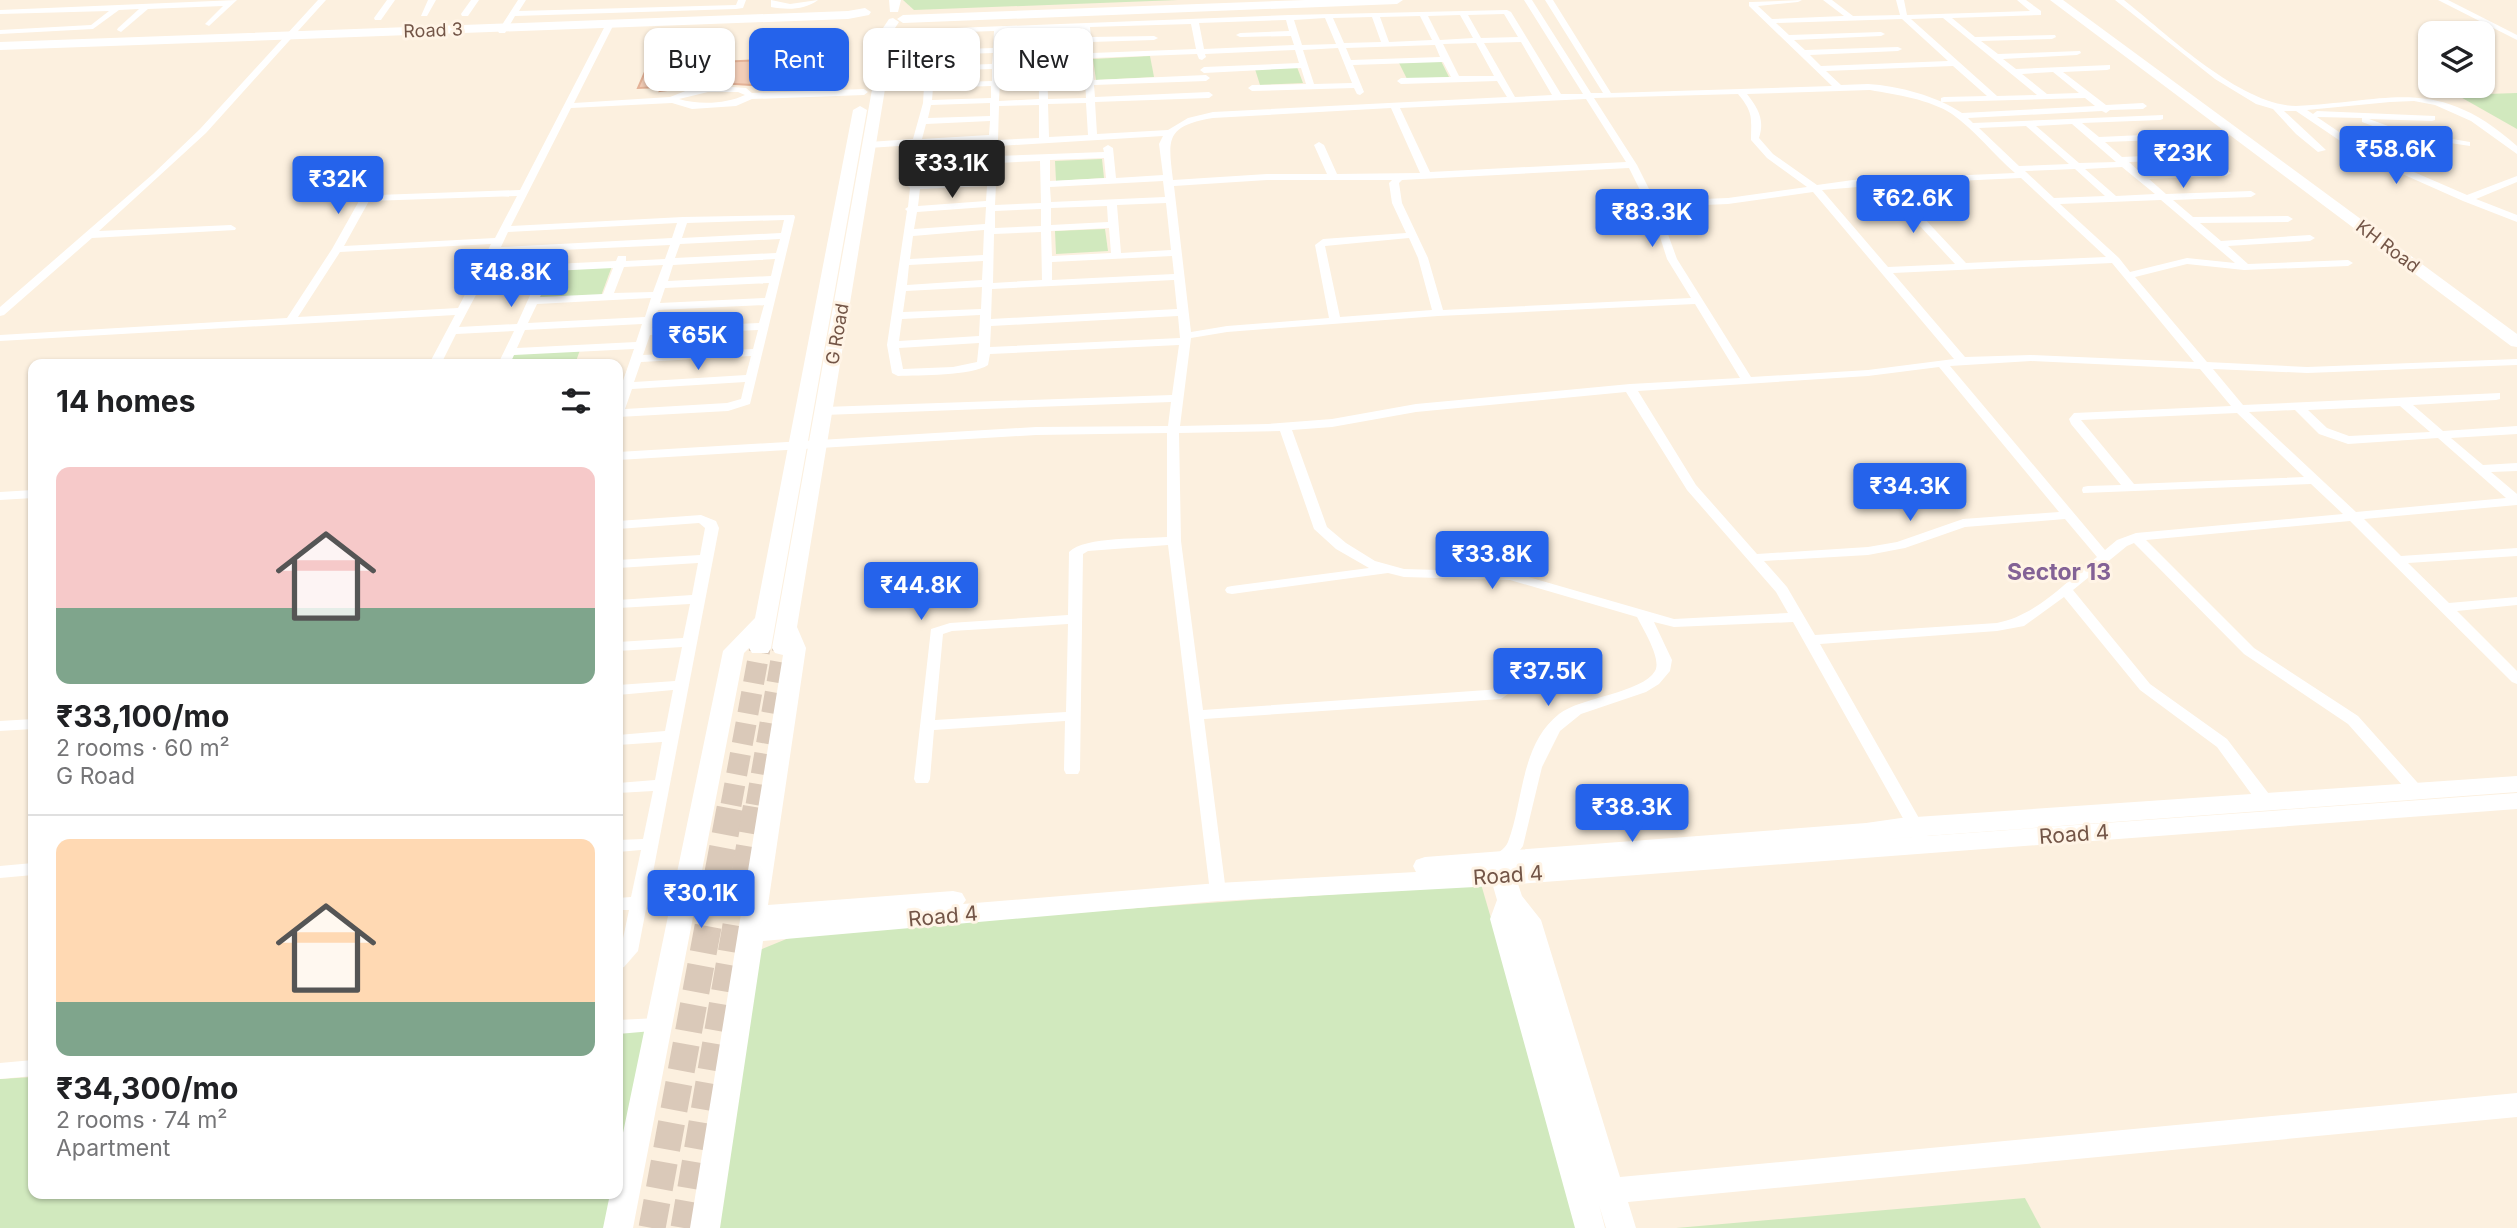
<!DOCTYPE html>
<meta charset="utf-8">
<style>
body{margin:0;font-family:Inter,sans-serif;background:#f6f6f6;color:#202124;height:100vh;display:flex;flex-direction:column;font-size:26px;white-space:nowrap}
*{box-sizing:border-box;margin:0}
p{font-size:23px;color:#757577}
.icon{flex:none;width:38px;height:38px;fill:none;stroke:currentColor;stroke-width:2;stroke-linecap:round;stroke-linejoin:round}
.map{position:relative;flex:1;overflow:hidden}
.sheet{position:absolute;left:28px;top:359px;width:595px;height:840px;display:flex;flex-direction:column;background:#fff;border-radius:14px;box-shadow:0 2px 5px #0004}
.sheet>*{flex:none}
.banner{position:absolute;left:644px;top:28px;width:665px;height:63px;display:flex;gap:14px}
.tools{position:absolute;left:2418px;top:21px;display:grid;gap:14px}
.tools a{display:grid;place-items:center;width:77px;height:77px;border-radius:14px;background:#fff;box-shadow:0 2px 5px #0004;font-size:35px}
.price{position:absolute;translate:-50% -60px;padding:0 16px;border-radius:7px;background:#2563eb;color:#fff;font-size:23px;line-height:46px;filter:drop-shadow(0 2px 4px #0008)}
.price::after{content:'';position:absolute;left:50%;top:42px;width:21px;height:16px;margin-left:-10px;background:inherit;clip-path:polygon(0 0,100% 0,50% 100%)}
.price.selected{background:#222;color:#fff}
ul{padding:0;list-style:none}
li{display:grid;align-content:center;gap:14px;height:371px;padding:0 28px}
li+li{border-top:2px solid #e0e0e0}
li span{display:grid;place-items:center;height:217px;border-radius:14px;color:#555}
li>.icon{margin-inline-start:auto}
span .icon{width:126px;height:126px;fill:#fffc;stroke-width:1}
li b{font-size:30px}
h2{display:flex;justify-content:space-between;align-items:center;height:84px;padding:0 28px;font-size:30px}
.tag{padding:0 24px;border-radius:14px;background:#fff;box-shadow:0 2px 5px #0004;font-size:24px;line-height:63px}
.tag.selected{background:#2563eb;color:#fff}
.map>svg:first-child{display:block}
.green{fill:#d1e9be}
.building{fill:#f2cdb7;stroke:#e4b297;stroke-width:2}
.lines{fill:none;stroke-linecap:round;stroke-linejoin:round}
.secondary-tunnel-far1{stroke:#dac9b9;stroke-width:21;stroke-dasharray:21 10;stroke-linecap:butt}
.secondary-tunnel{stroke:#dac9b9;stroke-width:27;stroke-dasharray:27 13;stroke-linecap:butt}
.street{fill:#fff;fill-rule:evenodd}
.secondary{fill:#fff;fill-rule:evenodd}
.labels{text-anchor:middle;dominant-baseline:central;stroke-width:6;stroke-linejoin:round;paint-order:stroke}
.far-street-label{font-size:18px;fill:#735547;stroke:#fff4e6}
.street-label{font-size:21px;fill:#735547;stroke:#fff4e6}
.neighbourhood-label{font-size:23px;font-weight:bold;fill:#836296;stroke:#fff4e6}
</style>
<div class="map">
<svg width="2517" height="1228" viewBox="0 0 2517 1228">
<rect width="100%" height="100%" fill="#fcf0df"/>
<g class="green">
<path d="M903,0h275l-264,10z"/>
<path d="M1150,56l4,21 -58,3 -3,-21z"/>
<path d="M1441,61l8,16 -42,2 -8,-16z"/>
<path d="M1297,67l6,16 -43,2 -5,-16z"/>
<path d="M2517,93v36l-60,-34z"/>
<path d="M1102,159l2,19 -48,3 -1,-20z"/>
<path d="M1105,229l3,22 -52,3 -1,-23z"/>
<path d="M612,266l-11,30 -63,3 13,-30z"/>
<path d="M580,350l-5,14h-66l5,-10z"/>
<path d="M1481,884l100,344h-879l38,-270 66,-27z"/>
<path d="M667,1029l-42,199h-625v-149l33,-2v117h585v-161z"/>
<path d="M2025,1198l16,30h-365z"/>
</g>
<path class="building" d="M789,59l-6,24h-13l-1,3 -51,-3 -58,8 2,-4 -24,1 10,-23z"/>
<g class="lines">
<g class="secondary-tunnel-far1">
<path d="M731,805l29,-157"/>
<path d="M756,805l27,-157"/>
</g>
<g class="secondary-tunnel">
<path d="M652,1228l79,-425"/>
<path d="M684,1228l73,-425"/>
</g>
<g class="street">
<path d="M237,0l-28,26 -4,-2 18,-18 -75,3 -27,23 -4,-2 1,-2 21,-19 -20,1 -26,19 -93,5v-4l91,-5 18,-14 -109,3v-4z"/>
<path d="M318,0h8l-120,133 -107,98 132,-6 5,3 -1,2 -143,8 -88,77 -4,1v-9l153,-133 47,-45z"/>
<path d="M387,0h8l-14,20h-6l-1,-2z"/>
<path d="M428,0h8l-9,16h-6z"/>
<path d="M471,0h8l-11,16h-6l-1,-2z"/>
<path d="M518,0h8l-7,11 217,-6 2,-5h8l-3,8 -7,1 -221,7 -10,17h-6l-1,-2z"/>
<path d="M771,0l19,4 28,-4c-13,10 -31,10 -47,7z"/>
<path d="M1524,0h8l59,93h12l-58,-93h8l58,93 221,-7 -83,-80v-4h3l50,-2 -4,2 -40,4 14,13 72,-3 -21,-16h9l21,16 47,-1 -4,-15h8l3,15 123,-4 -13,-11h9l15,11v4l-89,3 23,19 80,-2 1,2 -4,2 -71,2 17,13 82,-3 1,2 -4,2 -74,4 13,10 94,-4v4l-3,1 -44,2 43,33 37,-2 4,3 -4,3 -33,1 -4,3 -4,-2 -134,7 5,5 190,-8v4l-3,1 -78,3 17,14 88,-4 5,3 -5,3 -82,3 17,15 89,-4 5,3 -5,3 -82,3 13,12 84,-4 5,3 -5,3 -77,3 17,15 85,-3 5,3 -5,3 -78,3 20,17 95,-1 5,3 -5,3 -88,1 21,18 89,-6 5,3 -5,3 -82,5 20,18 100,-4 5,3 -5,3 -104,4 -57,-6 -52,13 72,85 100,5 210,-8v6l-210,8 -94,-4 30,36 257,-12v6l-4,1 -83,5 30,26 74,-5v8l-66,4 32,27 34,-2v8l-26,1 26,22v11l-153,14 37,37 116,-8v8l-109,7 41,40 68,-6v8l-60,6 60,60v13l-5,-2 -162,-161 -204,19 108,108 104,68 67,75 -2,4h-12l-63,-71 -104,-70 -110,-111 -7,3 -54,44 77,94 77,55 45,59 2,4 -2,4h-12l-43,-59 -77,-57 -76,-93 -40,29 -27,5 -177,13 108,190 -2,4h-12l-121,-216 -119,5 -20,-5 18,38 -2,11 -11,13 -13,8 -65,22 -21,17 -18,36 -19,79 -9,12 -15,9 -6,-2 -2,-4c4,-8 14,-11 17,-19 16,-42 12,-97 51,-128 22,-17 83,-21 96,-43 7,-12 -12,-42 -18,-54l-127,-37 -106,-3 -16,-4 -156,21 -5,-1 -2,-3 2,-3 5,-1 137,-18 -33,-19 -22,-20 -34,-98 -101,2 2,108 22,169 298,-21 7,5 -7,5 -297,20 22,173 -2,4 -6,2 -6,-2 -2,-4 -42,-347 -80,6 -5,3 -3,216 -2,4h-12l-2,-4 1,-49 -131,9 -4,49 -2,4h-12l-2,-4 17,-150 19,-6 118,-8 1,-63c16,-16 75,-13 98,-15v-104l-131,2 -418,25v-8l418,-25 132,-1 3,-24 -347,13 -6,-4 6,-4 348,-12 7,-50 -189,9 -2,11c-16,11 -69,10 -90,11l-6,-3 -5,-28 20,-134 -2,-2 3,-2 2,-19 -2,-2 3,-2 3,-24 -1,-15 -44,3 -5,-3 5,-3 44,-3 10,-36 3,-50 4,-24 359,-14 218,-5 4,2 50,82h22zM1504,14l14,23 -37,1 -13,-23zM1460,15l13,23 -33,2 -12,-24zM1420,16l12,24 -43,2 -9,-25zM1372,17l9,25 -37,1 -11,-25zM1325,18l11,26 -34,1 -8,-25zM1943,18l94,77 -40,1 -86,-77zM1902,19l46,42 -127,5 -11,-11 88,-4 4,-2 -4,-2 -93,3 -11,-10 87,-4 4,-2 -4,-2 -92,3 -13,-12zM1286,20l3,11 -49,2 -4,2 4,2 51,-1 3,9 -90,4 -5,-26zM1191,24l5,25 -104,4 -1,-11 63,-2 4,-2 -4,-2 -63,1 -1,-10zM1082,28l2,25 -37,2v-26zM1039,29v26l-38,1 1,-25zM994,31l-1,17 -57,2 1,-17zM1521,42l31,53 -37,2 -31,-54zM1476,43l18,33h-35l-16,-32zM1435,45l5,12 -89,3 -5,-12zM1338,48l14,35 -38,1 -11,-34zM1295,50l4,13 -95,4 -4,3 4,3 97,-5 5,16 -54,1 -4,3 4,3 102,-3 3,6 3,1 4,-3 -11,-27 90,-3 8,15 -50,1 -4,3 4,3 96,-3 10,16 -294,15 -25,6 -20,12 -71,4 -2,-32 114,-4 4,-3 -4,-3 -114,5 -1,-12 112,-4 4,-3 -4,-3 -112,5 -2,-22 105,-4 2,5 3,1 4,-3 -1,-3zM993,53l-1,11 -58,2 1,-11zM1084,58l2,40 -38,1 -1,-39zM1039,60v39l-40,2 2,-40zM1953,66l34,30 -43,1 -3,1v4l144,-4 10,8 -133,7c-25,-17 -63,-27 -94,-29 -9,0 -18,1 -27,1l-15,-14zM992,69v12l-59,2 1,-12zM2053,72l26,21 -32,1 -25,-20zM991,86v12l-59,2 1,-12zM1870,90c27,5 59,9 82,24 23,16 42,41 63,59l-162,7 -36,5 -44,-31 -14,-16c6,-18 -1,-30 -12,-44zM1738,94c16,19 13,24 13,46l16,18 40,29 -79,11 -73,3 -18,-36 -43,-67zM1586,99l40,63 -196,10 -30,-64zM990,103v13l-62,2 3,-13zM1086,103l2,32 -39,2 -1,-33zM1039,105v33l-41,2 1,-34zM1391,108l29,65 -83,1 -13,-29 -5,-3 -5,3 13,29h-60l-94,6c-5,-41 -8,-54 40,-62zM990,121l-1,14 -67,4 4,-15zM2072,124l44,38 -37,1 -43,-37zM2026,126l43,38 -50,2 -40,-38zM1163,136l-4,8 4,31 -47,3 -3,-30 -5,-3 -5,3 1,4 -107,4 1,-10zM989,140l-1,14 -65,3 -1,-13zM1104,158l2,20 -56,3v-21zM988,160l-1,20 -66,3 2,-20zM1040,161l1,42 -46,2 2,-42zM2122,167l33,27 -39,2 -31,-27zM1629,168l25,50 13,41 24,39 -248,12 -15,-52 -26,-55 -3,-20 3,-3zM2075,169l30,27 -51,2 -29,-27zM2021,178l85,79 -140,6 -74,-79zM1267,180h125l-3,3 3,20 14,30 -83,6 -8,6 14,73 -102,8 -36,6 -17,-146zM1163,181l2,16 -114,5 -1,-15zM1882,185l73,79 -67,3 -66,-77zM987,186l-1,15 -68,5 2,-17zM1813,192l141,167 -86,11 -117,7 -74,-118 -19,-52 70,-3zM2161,200l74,63 -48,-5 -57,14 -11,-14 -59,-54zM1166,203l5,47 -50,3 -4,-48zM1107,206l1,16 -57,3v-17zM986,207l-1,17 -71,5 3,-17zM1041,209v17l-46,2v-17zM1109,228l2,25 -59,3 -1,-25zM984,230l-1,25 -73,4 3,-23zM1041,232l1,48 -49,3 1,-49zM1409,238l9,20 14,52 -92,7 -15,-71zM1172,256l2,18 -122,6v-18zM983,261l-1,19 -75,5 2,-20zM2112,263l82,99 -163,-7 -66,2 -72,-84zM1174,280l3,29 -186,10 1,-30zM982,287l-1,22 -78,3 3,-21zM1695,304l45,74 -110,6 -214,20 -84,15 -64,5 -88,2 11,-88 36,-6 211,-16zM980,315l-1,21 -80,5 3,-22zM1178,316l2,22 -190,9 1,-21zM979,343l-2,19 -24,5 -50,2 -4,-21zM2031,361l169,8 31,37 -157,7 -5,6 2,5 50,61 -33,1 -5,1 -1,3 1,3 228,-9 32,30 -207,19 -19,7 -12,10 -155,-184zM1939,367l120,145 -96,7 -66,23 -29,5 -111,7 -61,-69 -58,-94 230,-15zM1626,392l61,98 89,102 12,21 -114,6 -163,-47 -107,-3 -29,-8 -29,-18 -19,-16 -35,-97 40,-3 84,-15zM2400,406l30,26 -81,4 -22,-8 -19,-18zM2295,410l24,24 29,10 90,-6 68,60 -150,14 -107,-100zM2237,413l67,64 -170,7 -53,-64zM2065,519l32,38c-30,24 -61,59 -100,66l-182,12 -28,-48 -23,-26 104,-6 37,-7 60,-21zM1068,624l-2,88 -131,8 8,-86 9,-3z"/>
<path d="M2115,0h9c43,34 116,105 172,106 94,-4 140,-32 221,40v8l-46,-33 -36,-16 -21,-4 -24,1 -83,8 6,4 4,-3 118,5v4l-3,1 -63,-2 30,11 71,12v4l-73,-11 -35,-13v-4l-45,-1 53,36 97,42 50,-19v6l-41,17 41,16v7l-54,-21 -99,-44 -68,-46h-12l42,39 -8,2 -22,-18 -23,-25 -17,-5 -41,-25z"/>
<path d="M2438,0h10l69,35v5z"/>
<path d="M610,22l4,2 -40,79 96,-6 18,-7 30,-4 28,2 6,5 112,-4 4,3 -4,3 -112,4 -16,7 -44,3 -20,-6 -101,5 -60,118 172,-9 111,-2 1,2 -45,187 -22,7 -110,6v-22l16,-46 -120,6 -4,9h-12l16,-33 -58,3 -15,30h-12l26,-49 -455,26v-6l287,-17 45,-69 27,-48 -35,1 -3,-1v-4l199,-7 86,-166zM708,92h30l7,3c-19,9 -46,10 -66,4zM517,196l-22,42 -151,8 25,-45zM784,220l-3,13 -99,5 5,-15zM677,223l-5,15 -171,9 7,-15zM780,239l-4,14 -101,5 5,-14zM491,244l-33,64 -160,9 42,-65zM670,245l-5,14 -39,2v-5h-8l-2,5 -126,6 7,-14zM775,259l-4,17 -103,5 5,-16zM663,265l-10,27 -39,1 10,-26zM613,268l-10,26 -63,3 12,-26zM541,271l-24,53 -58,3 28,-53zM769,283l-4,15 -105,5 5,-15zM651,298l-6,19 -117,6 9,-19zM764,305l-5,18 -107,5 6,-18zM642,324l-6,18 -119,6 8,-18zM758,330l-5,19 -110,6 7,-20zM751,356l-5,19 -112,7 7,-20zM745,382l-4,17 -14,4 -102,6 7,-20z"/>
<path d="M33,490v8l-33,2v-8z"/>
<path d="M701,515l15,6 3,7 -81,423 -14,16 -6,2v-18l3,-3 8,-38h-11v-12l13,-1 10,-47 -23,2v-12l25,-1 10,-48 -35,2v-10l37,-3 7,-38 -44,3v-10l47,-4 8,-41 -55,5v-10l57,-4 7,-34 -64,4v-9l65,-4 7,-34 -72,4v-8l74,-5 6,-32 -80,5v-8l82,-5 5,-27 -6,-5 -81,6v-8z"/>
<path d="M33,719v10l-33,2v-10z"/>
<path d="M33,863v12l-33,3v-12z"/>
<path d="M658,1018l6,2 3,5 -3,5 -46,4v-14z"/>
<path d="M33,1060v16l-33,3v-16z"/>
</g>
<g class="secondary">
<path d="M889,0h12l-3,12h-8z"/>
<path d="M1306,0h97l-6,4 -494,19 -6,-4 6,-4z"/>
<path d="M2050,0h13l454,334v13l-6,-1z"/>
<path d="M865,8l6,4 -2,3 -21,4 -848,31v-8l848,-31z"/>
<path d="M893,18l6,4 -4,6 -98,599 9,21 -38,257 185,-14 9,2 4,7 -3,4 255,-21 198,-11 -3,-6 3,-6 9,-3 441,-34 35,-5 616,-42v16l-646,48 646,-47v16l-999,75 4,12 19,24 79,257 897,-84v24l-889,85 8,26h-30l-7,-23 6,23h-30l-85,-309 7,-19 -4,-14 -275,15 -455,40 -43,287h-30l93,-573 -8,-2 -3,-5 111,-620 6,-9z"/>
<path d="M860,106l7,4 -96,538 -3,5h-16l-3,-5 -5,5 -111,575h-30l7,-34h8v-37l105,-506 32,-33 98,-508z"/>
</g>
</g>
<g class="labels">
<g class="far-street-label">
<text transform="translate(433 30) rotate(-2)">Road 3</text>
<text transform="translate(2388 246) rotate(37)">KH Road</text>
<text transform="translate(837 334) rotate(-80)">G Road</text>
</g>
<g class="street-label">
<text transform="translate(2074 834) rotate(-4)">Road 4</text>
<text transform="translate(1508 875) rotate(-4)">Road 4</text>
<text transform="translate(943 916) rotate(-5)">Road 4</text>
</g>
<g class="neighbourhood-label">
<text x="2059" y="572">Sector 13</text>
</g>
</g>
</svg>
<div class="tools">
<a><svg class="icon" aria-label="layers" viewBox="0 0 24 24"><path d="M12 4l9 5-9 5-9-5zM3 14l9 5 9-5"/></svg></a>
</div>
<b class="price" style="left:2396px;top:186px">₹58.6K</b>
<b class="price" style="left:2183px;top:190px">₹23K</b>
<b class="price selected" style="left:952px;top:200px">₹33.1K</b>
<b class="price" style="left:338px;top:216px">₹32K</b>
<b class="price" style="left:1913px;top:235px">₹62.6K</b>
<b class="price" style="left:1652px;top:249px">₹83.3K</b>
<b class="price" style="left:511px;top:309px">₹48.8K</b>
<b class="price" style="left:698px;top:372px">₹65K</b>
<b class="price" style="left:1910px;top:523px">₹34.3K</b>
<b class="price" style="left:1492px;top:591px">₹33.8K</b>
<b class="price" style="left:921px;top:622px">₹44.8K</b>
<b class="price" style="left:1548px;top:708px">₹37.5K</b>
<b class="price" style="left:1632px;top:844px">₹38.3K</b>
<b class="price" style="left:701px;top:930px">₹30.1K</b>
<div class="banner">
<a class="tag">Buy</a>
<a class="tag selected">Rent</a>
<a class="tag">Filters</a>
<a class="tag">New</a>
</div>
<section class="sheet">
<h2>14 homes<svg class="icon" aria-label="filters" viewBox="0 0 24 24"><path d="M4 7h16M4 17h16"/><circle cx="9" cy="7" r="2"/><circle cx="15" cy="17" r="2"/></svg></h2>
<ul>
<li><span style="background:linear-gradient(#f6c9c9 65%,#7fa58c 0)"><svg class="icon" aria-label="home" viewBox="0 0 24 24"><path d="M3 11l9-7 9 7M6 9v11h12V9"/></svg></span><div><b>₹33,100/mo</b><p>2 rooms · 60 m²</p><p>G Road</p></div></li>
<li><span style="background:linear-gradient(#ffd9b3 75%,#7fa58c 0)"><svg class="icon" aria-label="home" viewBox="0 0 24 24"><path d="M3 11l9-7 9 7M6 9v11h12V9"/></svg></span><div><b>₹34,300/mo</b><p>2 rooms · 74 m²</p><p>Apartment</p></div></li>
</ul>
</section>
</div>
